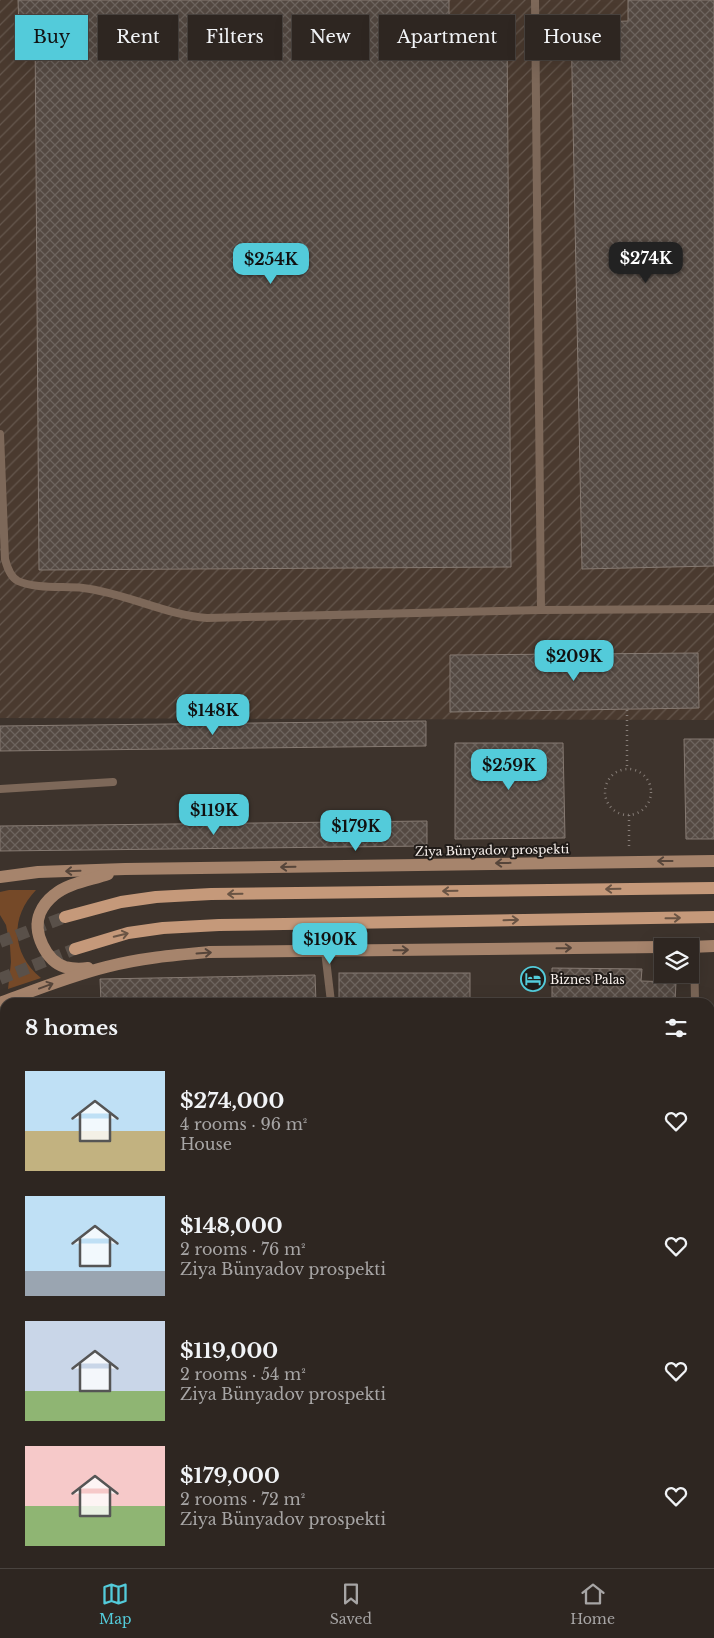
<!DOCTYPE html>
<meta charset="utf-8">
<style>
body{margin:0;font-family:"Libre Baskerville",serif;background:#362e2a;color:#f1f3f6;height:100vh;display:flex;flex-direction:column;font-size:19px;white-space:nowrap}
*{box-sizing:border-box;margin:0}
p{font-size:16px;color:#a7a5a5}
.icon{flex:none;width:28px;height:28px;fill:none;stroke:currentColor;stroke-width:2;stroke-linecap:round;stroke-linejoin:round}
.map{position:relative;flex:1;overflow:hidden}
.panel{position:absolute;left:0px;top:998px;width:715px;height:571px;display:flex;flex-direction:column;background:#2e2621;border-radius:15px 15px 0 0;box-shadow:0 5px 20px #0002,0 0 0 1px #49433f}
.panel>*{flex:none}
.banner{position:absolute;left:15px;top:15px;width:685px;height:45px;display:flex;gap:10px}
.controls{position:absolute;left:654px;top:938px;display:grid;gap:10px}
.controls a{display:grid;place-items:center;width:45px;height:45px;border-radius:0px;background:#2e2621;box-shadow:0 5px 20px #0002,0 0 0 1px #49433f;font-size:25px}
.price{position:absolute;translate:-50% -42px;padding:0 11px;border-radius:10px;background:#53cbda;color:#111;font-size:16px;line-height:32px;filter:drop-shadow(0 1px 2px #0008)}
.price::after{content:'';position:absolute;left:50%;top:30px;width:15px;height:11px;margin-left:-8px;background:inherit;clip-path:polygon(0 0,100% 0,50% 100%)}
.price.active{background:#222;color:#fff}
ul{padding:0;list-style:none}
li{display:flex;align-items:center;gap:15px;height:125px;padding:0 25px}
li span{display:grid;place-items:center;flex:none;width:140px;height:100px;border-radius:0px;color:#555}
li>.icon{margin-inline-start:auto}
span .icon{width:60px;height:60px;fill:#fffc;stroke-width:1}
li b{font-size:21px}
h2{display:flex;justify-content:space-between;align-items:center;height:60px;padding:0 25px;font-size:21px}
.tag{padding:0 18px;border-radius:0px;background:#2e2621;box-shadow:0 5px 20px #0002,0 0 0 1px #49433f;font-size:18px;line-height:45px}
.tag.active{background:#53cbda;color:#111}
.dock{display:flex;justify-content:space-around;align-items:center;height:70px;border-top:1px solid #49433f;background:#2e2621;font-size:14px;color:#a7a5a5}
.dock a{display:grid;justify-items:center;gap:2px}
.dock .active{color:#53cbda}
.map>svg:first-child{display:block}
.industrial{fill:url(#industrial-furrows)}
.grass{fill:#754928}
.building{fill:url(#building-cross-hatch);stroke:#867a72}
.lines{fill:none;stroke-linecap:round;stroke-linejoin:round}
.primary-tunnel{stroke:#595049;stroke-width:12;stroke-dasharray:12 6;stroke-linecap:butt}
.path{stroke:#867d77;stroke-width:2.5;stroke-dasharray:1 4;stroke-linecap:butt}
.service{stroke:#7d6859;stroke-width:8}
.secondary{stroke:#a6846c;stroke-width:12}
.primary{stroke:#c5997a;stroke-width:12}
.oneway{stroke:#56453a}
.oneway2{stroke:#6a5444}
.labels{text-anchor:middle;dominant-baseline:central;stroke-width:4;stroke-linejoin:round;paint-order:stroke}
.street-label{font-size:12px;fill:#f9f2ee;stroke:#201b18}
.poi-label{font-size:12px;fill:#f9f2ee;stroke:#201b18;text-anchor:start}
</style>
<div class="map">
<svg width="714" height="1568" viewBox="0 0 714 1568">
<defs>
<pattern id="industrial-furrows" width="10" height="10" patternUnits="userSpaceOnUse" patternTransform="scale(1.25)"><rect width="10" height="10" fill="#4a3a2f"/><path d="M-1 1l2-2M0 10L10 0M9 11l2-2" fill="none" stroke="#65574d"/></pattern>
<pattern id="building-cross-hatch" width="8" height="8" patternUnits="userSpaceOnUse" patternTransform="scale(1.25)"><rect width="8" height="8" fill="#544942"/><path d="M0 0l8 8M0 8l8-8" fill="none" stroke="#6d645e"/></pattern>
</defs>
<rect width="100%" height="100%" fill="#3d332c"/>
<path class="industrial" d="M0,0h714v720l-714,-2z"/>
<path class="grass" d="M9,890h27c-26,27 -25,63 5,88l-33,11 3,-27 -1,-16 -4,-21 -6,-10v-23z"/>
<g class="building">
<path d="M18,0h431v28l58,-1 4,540 -472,3 -4,-543h-16z"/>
<path d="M628,0h86v566l-132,3 -11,-546 57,-2z"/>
<path d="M698,653l1,55 -249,4v-57z"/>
<path d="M426,721v25l-426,5v-25z"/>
<path d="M684,739h30v100h-28z"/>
<path d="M455,743h108l2,95 -110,1z"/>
<path d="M427,821v25l-427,5v-25z"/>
<path d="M552,968l90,1 -1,12 35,1 -1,20h-123z"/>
<rect x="339" y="973" width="131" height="29"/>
<path d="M315,975l1,27h-215l-1,-23z"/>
</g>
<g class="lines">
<g class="primary-tunnel">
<path d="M0,942l65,-25"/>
<path d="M0,979l75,-30"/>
</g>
<g class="path">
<path d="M627,710v59"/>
<circle cx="628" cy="792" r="23"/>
<path d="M629,815v33"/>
</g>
<g class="service">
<path d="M535,0l6,610"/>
<path d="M0,434l5,125c2,8 5,18 13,22 17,8 46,5 65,7 43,5 82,27 124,30l334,-8 173,-1"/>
<path d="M0,789l113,-7"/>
<path d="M694,947l1,55"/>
<path d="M325,951l6,51"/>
<path d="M710,1039h4"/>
<path d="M0,1061h5"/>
<path d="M0,1276h5"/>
<path d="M0,1394l5,4"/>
<path d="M0,1478l5,4"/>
<path d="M78,1564l3,4"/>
<path d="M141,1564l3,4"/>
<path d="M272,1564l3,4"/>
<path d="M696,1564v4"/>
</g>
<g class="secondary">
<path d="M0,877l38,-5 87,-3 589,-8"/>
<path d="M690,947l24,-1"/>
<path d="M88,968c-7,1 -15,1 -23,-1 -19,-6 -33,-35 -25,-54 3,-7 9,-14 14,-18 14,-12 37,-15 54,-21"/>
<path d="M0,1003c35,-13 70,-27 106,-36 34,-9 69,-12 103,-15l453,-5"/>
</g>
<g class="primary">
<path d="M65,917l56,-15 35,-5 55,-3 503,-6"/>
<path d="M75,949l53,-16 35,-5 56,-3 495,-8"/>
</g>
</g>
<defs><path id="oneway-shaft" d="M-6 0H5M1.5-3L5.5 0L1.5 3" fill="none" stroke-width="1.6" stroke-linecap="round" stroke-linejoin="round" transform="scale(1.25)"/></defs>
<g class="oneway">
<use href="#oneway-shaft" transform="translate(665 861) rotate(180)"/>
<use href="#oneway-shaft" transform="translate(503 863) rotate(179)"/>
<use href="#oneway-shaft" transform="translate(288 867) rotate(179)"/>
<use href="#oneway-shaft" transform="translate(73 871) rotate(178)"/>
<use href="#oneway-shaft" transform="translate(564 948) rotate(-1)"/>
<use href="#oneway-shaft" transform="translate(401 950) rotate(-1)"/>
<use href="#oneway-shaft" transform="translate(204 953) rotate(-4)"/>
<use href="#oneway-shaft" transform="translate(46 986) rotate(-20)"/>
</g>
<g class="oneway2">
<use href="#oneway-shaft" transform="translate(613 889) rotate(179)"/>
<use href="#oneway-shaft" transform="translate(450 891) rotate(179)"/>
<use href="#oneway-shaft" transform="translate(235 894) rotate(179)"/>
<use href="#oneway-shaft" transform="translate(673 918) rotate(-1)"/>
<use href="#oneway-shaft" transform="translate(511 920) rotate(-1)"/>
<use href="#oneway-shaft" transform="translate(121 935) rotate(-14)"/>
</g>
<defs>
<symbol id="hotel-ring" viewBox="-11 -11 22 22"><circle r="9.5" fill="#201b18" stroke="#53cbda" stroke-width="1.5"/><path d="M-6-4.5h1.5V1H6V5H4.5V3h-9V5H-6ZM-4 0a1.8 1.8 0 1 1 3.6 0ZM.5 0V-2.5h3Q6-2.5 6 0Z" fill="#53cbda"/></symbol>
</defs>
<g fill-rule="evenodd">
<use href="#hotel-ring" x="519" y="965" width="28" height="28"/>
</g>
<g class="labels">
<g class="street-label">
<text transform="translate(492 850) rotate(-1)">Ziya Bünyadov prospekti</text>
</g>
<g class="poi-label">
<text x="550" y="979">Biznes Palas</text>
</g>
</g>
</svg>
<div class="controls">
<a><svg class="icon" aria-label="layers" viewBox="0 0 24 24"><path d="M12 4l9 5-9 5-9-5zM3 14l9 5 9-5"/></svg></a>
</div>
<b class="price active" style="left:646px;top:284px">$274K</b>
<b class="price" style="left:271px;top:285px">$254K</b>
<b class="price" style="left:574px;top:682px">$209K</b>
<b class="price" style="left:213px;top:736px">$148K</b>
<b class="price" style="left:509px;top:791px">$259K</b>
<b class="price" style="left:214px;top:836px">$119K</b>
<b class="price" style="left:356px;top:852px">$179K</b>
<b class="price" style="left:330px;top:965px">$190K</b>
<div class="banner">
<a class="tag active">Buy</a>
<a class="tag">Rent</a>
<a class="tag">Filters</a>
<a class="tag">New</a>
<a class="tag">Apartment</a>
<a class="tag">House</a>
</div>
<section class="panel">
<h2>8 homes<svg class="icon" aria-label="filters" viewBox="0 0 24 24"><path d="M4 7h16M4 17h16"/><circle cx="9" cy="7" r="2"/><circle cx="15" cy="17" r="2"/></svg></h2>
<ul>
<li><span style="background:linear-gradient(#bfe0f5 60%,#c2b280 0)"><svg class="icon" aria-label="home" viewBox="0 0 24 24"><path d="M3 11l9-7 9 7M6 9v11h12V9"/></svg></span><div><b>$274,000</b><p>4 rooms · 96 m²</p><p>House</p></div><svg class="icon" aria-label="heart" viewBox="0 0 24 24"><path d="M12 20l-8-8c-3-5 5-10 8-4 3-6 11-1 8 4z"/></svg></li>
<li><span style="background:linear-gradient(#bfe0f5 75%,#9aa5b1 0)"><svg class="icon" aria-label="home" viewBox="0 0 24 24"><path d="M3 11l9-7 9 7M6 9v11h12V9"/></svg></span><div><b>$148,000</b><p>2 rooms · 76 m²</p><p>Ziya Bünyadov prospekti</p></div><svg class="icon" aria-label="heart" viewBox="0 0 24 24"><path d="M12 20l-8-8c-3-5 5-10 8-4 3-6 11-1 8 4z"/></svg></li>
<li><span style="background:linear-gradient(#c9d6e8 70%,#8fb573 0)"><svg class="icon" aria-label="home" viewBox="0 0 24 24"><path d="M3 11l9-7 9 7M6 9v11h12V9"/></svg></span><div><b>$119,000</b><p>2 rooms · 54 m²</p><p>Ziya Bünyadov prospekti</p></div><svg class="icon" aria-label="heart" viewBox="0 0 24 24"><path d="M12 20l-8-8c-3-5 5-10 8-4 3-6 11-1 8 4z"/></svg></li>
<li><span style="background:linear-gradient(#f6c9c9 60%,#8fb573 0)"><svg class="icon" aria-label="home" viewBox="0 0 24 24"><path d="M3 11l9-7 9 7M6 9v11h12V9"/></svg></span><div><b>$179,000</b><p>2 rooms · 72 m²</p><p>Ziya Bünyadov prospekti</p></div><svg class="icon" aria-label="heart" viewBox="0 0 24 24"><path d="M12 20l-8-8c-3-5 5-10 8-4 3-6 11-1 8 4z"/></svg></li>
</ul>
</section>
</div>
<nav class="dock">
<a class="active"><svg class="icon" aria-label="map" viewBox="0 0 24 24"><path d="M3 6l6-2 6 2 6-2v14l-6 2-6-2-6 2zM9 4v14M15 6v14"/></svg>Map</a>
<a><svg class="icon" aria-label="saved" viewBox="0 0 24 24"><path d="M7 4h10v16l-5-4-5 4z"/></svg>Saved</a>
<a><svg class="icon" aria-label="home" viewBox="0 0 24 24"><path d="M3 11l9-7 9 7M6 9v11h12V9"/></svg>Home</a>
</nav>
